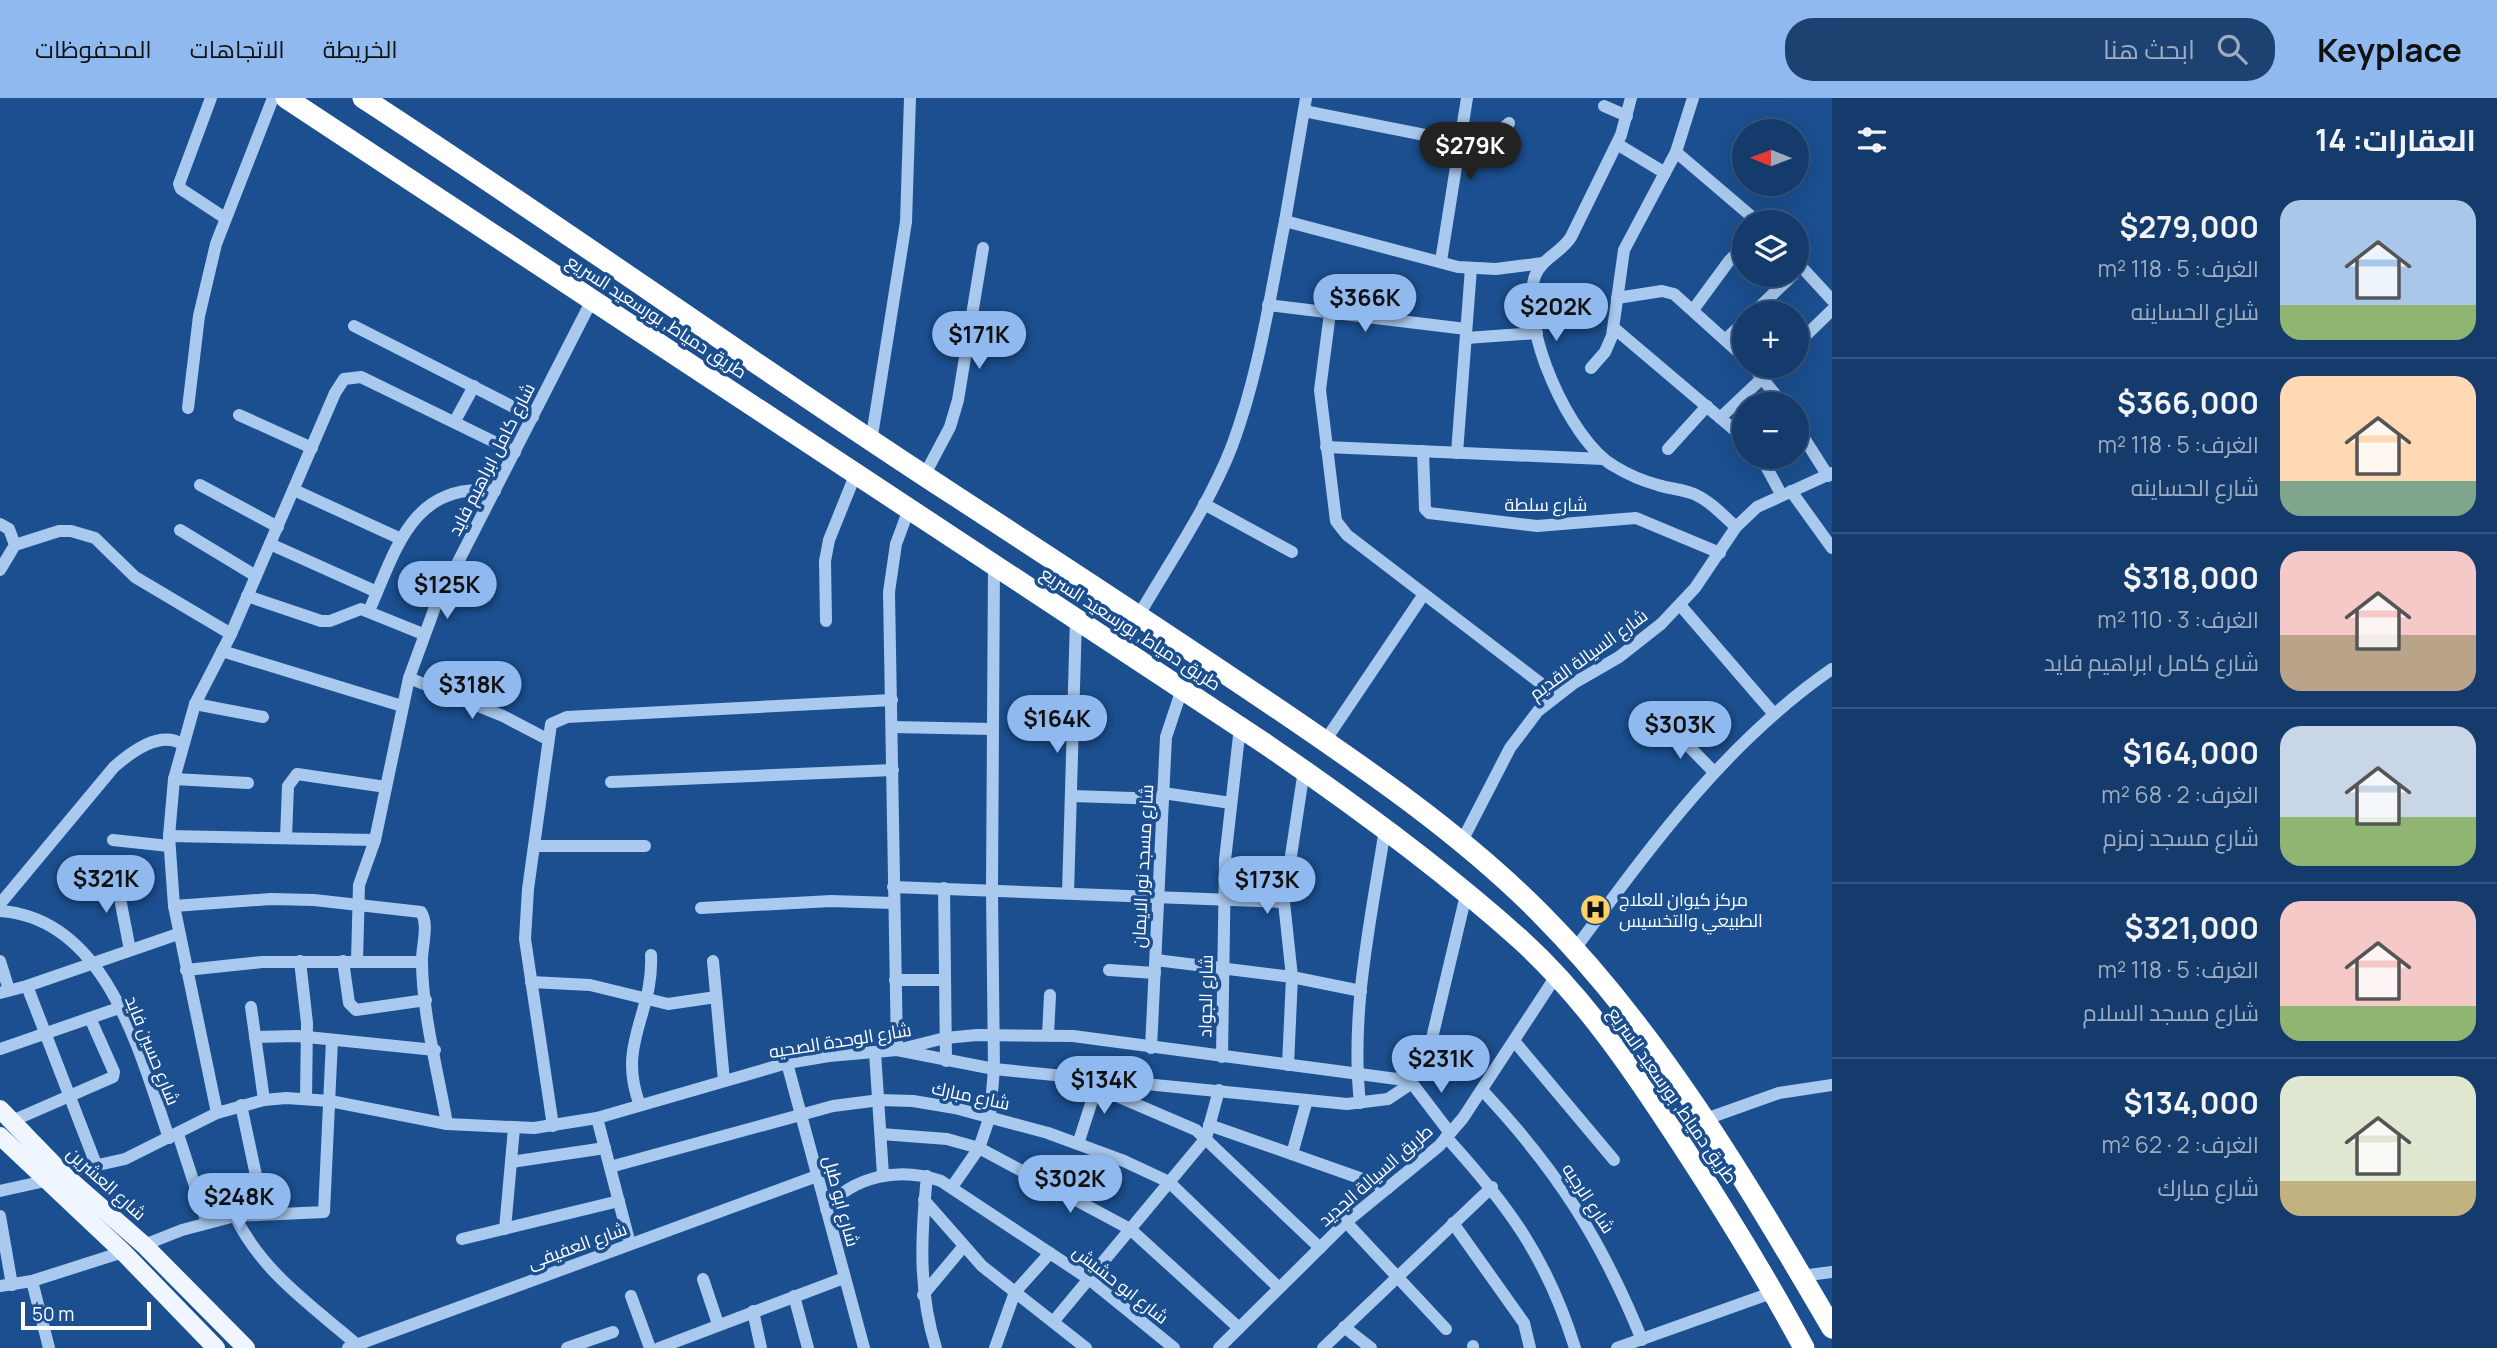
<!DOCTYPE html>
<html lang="ar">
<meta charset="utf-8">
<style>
body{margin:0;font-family:Manrope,Cairo,sans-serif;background:#1d4271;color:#f1f3f6;direction:rtl;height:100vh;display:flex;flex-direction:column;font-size:26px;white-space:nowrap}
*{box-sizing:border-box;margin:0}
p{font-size:23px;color:#9dadc1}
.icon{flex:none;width:38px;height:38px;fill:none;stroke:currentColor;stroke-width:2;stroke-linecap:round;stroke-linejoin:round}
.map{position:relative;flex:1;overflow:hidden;direction:ltr}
.details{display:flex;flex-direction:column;background:#143b6b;width:665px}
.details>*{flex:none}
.needle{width:46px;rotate:271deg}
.buttons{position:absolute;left:1732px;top:21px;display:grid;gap:14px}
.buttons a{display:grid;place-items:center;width:77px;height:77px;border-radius:50%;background:#143b6b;box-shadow:0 7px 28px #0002,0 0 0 2px #33557e;font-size:35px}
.scale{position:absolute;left:21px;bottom:18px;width:130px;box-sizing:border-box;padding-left:7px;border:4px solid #fff;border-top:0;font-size:19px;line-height:24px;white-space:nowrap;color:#fff;-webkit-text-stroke:5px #1b4f8f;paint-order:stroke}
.price{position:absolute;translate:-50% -60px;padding:0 16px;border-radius:24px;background:#90b9f0;color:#111;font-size:23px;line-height:46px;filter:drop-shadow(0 2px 4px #0008)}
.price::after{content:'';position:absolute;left:50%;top:42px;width:21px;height:16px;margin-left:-10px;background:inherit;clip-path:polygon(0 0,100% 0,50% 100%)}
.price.on{background:#222;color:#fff}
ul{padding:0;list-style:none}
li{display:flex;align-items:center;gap:21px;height:175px;padding:0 21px}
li+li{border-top:2px solid #33557e}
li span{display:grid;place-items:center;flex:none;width:196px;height:140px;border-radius:21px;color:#555}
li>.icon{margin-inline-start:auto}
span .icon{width:84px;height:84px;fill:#fffc;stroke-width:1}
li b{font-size:30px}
h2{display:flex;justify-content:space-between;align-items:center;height:84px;padding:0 21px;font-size:30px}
header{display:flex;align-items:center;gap:42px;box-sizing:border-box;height:98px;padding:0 35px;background:#90b9f0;color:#111}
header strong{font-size:33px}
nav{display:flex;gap:38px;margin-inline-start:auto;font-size:24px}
.search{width:490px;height:63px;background:#1d4271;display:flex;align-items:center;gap:18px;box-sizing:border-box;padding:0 24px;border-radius:28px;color:#9dadc1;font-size:26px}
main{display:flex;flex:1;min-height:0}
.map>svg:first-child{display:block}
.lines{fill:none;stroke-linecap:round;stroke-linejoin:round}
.minor{stroke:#a9c9ee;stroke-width:12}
.major{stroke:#f0f6ff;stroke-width:18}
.highway{stroke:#fff;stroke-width:21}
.labels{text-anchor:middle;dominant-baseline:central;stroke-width:7;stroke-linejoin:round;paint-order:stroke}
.street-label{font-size:18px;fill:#fff;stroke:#1b4f8f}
.poi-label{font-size:18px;fill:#fff;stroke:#1b4f8f;text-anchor:start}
</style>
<header>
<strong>Keyplace</strong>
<div class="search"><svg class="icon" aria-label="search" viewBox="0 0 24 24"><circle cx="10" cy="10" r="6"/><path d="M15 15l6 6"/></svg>ابحث هنا</div>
<nav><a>الخريطة</a><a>الاتجاهات</a><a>المحفوظات</a></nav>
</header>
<main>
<section class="details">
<h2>العقارات: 14<svg class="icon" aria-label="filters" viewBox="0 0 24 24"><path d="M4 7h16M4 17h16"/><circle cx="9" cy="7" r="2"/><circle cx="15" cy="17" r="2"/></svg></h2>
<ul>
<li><span style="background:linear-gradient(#a9c7e8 75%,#8fb573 0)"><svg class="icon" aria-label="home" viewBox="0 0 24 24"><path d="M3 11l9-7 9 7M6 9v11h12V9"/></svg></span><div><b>$279,000</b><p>الغرف: 5 · 118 m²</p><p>شارع الحساينه</p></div></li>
<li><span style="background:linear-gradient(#ffd9b3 75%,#7fa58c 0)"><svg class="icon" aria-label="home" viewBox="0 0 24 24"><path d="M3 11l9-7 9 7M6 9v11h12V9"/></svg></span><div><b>$366,000</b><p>الغرف: 5 · 118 m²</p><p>شارع الحساينه</p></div></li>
<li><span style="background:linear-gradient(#f6c9c9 60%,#b9a48a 0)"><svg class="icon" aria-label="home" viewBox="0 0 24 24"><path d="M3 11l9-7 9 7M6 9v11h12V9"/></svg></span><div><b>$318,000</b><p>الغرف: 3 · 110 m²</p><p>شارع كامل ابراهيم فايد</p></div></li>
<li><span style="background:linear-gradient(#c9d6e8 65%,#8fb573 0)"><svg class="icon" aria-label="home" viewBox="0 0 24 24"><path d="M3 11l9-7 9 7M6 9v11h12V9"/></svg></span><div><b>$164,000</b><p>الغرف: 2 · 68 m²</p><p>شارع مسجد زمزم</p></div></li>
<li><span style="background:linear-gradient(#f6c9c9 75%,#8fb573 0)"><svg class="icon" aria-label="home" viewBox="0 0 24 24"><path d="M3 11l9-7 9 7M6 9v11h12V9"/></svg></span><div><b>$321,000</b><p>الغرف: 5 · 118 m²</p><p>شارع مسجد السلام</p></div></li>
<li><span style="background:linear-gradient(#dfe7d0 75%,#c2b280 0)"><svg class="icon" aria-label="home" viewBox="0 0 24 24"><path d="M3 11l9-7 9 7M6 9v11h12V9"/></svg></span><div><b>$134,000</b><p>الغرف: 2 · 62 m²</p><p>شارع مبارك</p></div></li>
</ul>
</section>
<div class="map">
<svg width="1832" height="1250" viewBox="0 0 1832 1250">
<rect width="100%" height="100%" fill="#1b4f8f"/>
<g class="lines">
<g class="minor">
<path d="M211,0l-32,86 2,5 44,29"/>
<path d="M1631,0l-10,37 -50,102c-10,16 -29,21 -36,39 -17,49 35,165 79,190 13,8 29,15 44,19 12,4 24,4 36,9 16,7 29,21 42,33"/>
<path d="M1604,8l23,10"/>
<path d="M1304,13l156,31 30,-2 19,-17"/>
<path d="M1617,46l48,29"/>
<path d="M1676,54l82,70"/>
<path d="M1285,123l21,-123"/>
<path d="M1441,163l26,-163"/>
<path d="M1797,164l35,38"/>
<path d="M1617,200l45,-7 12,3 71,64"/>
<path d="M1268,207l198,24"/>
<path d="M1693,212l36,-49 16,-16"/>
<path d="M1330,215l-10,77 16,131 11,14 209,160"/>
<path d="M1753,215l40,-38"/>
<path d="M354,228l179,91"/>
<path d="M1614,230l131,111"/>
<path d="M1466,240l71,-5"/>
<path d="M1726,241l19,-18"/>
<path d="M1797,246l35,-34"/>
<path d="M1752,268l31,38"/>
<path d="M1591,270l14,-16 7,-16 12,-86 52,-98 17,-54"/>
<path d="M188,310l11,-92 17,-72 57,-146"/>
<path d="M239,317l73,33"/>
<path d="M1720,320l55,-52"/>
<path d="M455,323l19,-35"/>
<path d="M1797,329l31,49"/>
<path d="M871,344l35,-220 4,-124"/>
<path d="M1326,349l277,12"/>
<path d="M1668,351l39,-43"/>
<path d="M1423,353l2,58 4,4 108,13 99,-8 84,35"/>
<path d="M1457,355l14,-185"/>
<path d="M1761,359l20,37"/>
<path d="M924,378l26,-49 8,-27 25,-152"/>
<path d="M200,387l78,42"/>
<path d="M294,392l107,49"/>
<path d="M1791,393l41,57"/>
<path d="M1204,406l88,48"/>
<path d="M909,411l-13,35 -7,48 8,458 97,19 353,35 41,-5 24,-16"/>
<path d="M0,426l9,5 6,16 -15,25"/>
<path d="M180,432l76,46"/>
<path d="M270,446l107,48"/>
<path d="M15,447l44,-14h12l24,7 40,39 96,57"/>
<path d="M247,498l74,25h9l31,-12 62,25"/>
<path d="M1680,507l94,109"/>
<path d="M369,513c27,-61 43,-130 126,-120"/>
<path d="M1139,517c32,-55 70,-110 93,-169 27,-72 38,-150 53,-225l173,46 38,2 47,-6"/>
<path d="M826,523l-1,-60 4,-21 27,-67"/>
<path d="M222,553l180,55"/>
<path d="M409,580l94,38 44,23"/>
<path d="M195,606l68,13"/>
<path d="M892,629l100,2"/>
<path d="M1670,629l44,45"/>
<path d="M1325,643l99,-147"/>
<path d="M174,681l74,4"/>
<path d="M611,684l282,-12"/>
<path d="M1163,695l68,10"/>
<path d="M1072,698l91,3"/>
<path d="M169,738l206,4"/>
<path d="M286,740l2,-52 9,-12 89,13"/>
<path d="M113,742l56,6"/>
<path d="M1461,745l49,-95 28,-37 36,-28 45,-26 42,-33 34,-36 41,-61 21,-20 75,-34"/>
<path d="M535,748h110"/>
<path d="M115,775l15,77"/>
<path d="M893,789l391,15"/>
<path d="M944,790l2,173"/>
<path d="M1068,795l8,-274"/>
<path d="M0,806l114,-137c16,-14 45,-37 68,-23"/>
<path d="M174,808l97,-7 43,1 107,12c8,13 1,33 1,48 0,54 16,111 25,164"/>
<path d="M701,810l130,-7 62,2"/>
<path d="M0,813c107,7 140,143 169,227"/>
<path d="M1575,851c76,-103 150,-206 257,-280"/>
<path d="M1156,862l136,17 69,14"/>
<path d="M0,863l9,29"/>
<path d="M300,863l7,62 -1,76"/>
<path d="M343,863l6,42 7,7 70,-10"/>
<path d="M357,863l2,-76 16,-45 34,-162 26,-71 157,-307"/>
<path d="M713,863l11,120"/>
<path d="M186,872l76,-8h160"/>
<path d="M1109,872l46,3"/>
<path d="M895,882h50"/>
<path d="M531,884l59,3 78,19 48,-7"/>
<path d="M27,888l70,181"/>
<path d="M0,895l27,-7 151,-52"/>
<path d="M251,909l13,93"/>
<path d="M1048,937l2,-40"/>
<path d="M255,939l42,-1 138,14"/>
<path d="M1515,944l99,118"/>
<path d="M1151,950l15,-311 16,-48"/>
<path d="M0,951l119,-41"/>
<path d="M875,954l8,123"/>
<path d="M1222,959l3,-197 15,-133"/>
<path d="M787,965l77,285"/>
<path d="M1288,967l4,-88 -8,-75 20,-132"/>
<path d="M1408,980l42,55"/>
<path d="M1483,993c74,79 118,148 159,249"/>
<path d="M1119,999l77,33 124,118"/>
<path d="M1360,1005c-10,-91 11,-184 25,-274"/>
<path d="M241,1007l23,108"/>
<path d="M640,1007c-24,-61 14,-91 11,-150"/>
<path d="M217,1015l-43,-207 -5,-70 5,-57 21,-75 36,-70 104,-241 9,-14 17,-2 154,75"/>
<path d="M597,1020l33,126"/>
<path d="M1703,1022l76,-27 53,-8"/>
<path d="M12,1023l101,-44 1,-5 -24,-54"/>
<path d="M1209,1027l179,63"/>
<path d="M553,1028l-28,-187 3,-50 23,-165 16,-7 325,-17"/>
<path d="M178,1036l29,89"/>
<path d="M881,1036l66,5 32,9 151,81 109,99"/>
<path d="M1446,1039c63,69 101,121 129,211"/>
<path d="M1078,1046l21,-65"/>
<path d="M1292,1056l15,-54"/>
<path d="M511,1064l94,-14"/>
<path d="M610,1069l223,-61 47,-6 33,1 42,7 93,25 76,28 45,21 110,106"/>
<path d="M62,1075l63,-14 92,-46 47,-13 22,-2 44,3 117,23 87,4 63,-10 190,-55 42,-7 68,-6 48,-12 32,-3 96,1 324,43 21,-10 10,-14 38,-160"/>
<path d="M927,1078c-6,59 -9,115 9,172"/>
<path d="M952,1089l27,-39 11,-32 4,-47 -2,-179 2,-325"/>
<path d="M0,1093l45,-10"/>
<path d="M924,1102l58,66 104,82"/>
<path d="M826,1111c28,-34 74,-42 115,-28l148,98 85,69"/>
<path d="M0,1118l12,69"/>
<path d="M235,1118c27,57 80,92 126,132"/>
<path d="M1346,1124l100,107"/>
<path d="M1453,1125l71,100 6,25"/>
<path d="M505,1131l9,-101"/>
<path d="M462,1141l157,-38"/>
<path d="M144,1147l38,-15 53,-14 89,-4 8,-172"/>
<path d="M1801,1178l31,-4"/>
<path d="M703,1181l15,45"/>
<path d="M32,1183l17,67"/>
<path d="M0,1188l32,-5 91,-29"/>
<path d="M923,1197l40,-48"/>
<path d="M631,1198l19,52"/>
<path d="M794,1198l14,52"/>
<path d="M753,1213l8,37"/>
<path d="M1053,1224l153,-184 13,-48"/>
<path d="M1344,1229l27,21"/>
<path d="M1473,1248v2"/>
<path d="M348,1250l469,-172"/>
<path d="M567,1250l46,-16"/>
<path d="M659,1250l185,-70"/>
<path d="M995,1250l20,-56 35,-39"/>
<path d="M1219,1250l127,-126 93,-76 24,-28 93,-142"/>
<path d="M1323,1250l169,-161"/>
<path d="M1617,1250l157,-56"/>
</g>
<g class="major">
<path d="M0,1011l62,64 82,72 102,103"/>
<path d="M0,1038l123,116 93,96"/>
</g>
<g class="highway">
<path d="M286,0l978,645c88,60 177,125 257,197 65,59 115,134 163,208 43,66 83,131 120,200"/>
<path d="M363,0c199,129 392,268 591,397 106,69 213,139 318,210 93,63 190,129 269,209 119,120 206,269 291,414"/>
</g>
</g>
<defs>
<symbol id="hospital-disc" viewBox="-11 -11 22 22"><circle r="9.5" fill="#ffd166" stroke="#1b4f8f"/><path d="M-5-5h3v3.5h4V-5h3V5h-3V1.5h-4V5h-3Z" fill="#111"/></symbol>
</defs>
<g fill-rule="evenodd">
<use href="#hospital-disc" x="1578" y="794" width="35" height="35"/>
</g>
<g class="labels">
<g class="street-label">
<text transform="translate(657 218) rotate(33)">طريق دمياط, بورسعيد السريع</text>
<text transform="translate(491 361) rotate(-63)">شارع كامل ابراهيم فايد</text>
<text x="1546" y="406">شارع سلطة</text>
<text transform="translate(1131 530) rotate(33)">طريق دمياط, بورسعيد السريع</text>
<text transform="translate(1588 556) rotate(-36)">شارع السيالة القديم</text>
<text transform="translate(1142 768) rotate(-87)">شارع مسجد نور الايمان</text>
<text transform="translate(1205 898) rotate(-89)">شارع الجواد</text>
<text transform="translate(840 942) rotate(-9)">شارع الوحدة الصحيه</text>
<text transform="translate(153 952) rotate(68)">شارع حسين فايد</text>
<text transform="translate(971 997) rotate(12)">شارع مبارك</text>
<text transform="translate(1673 997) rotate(55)">طريق دمياط, بورسعيد السريع</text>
<text transform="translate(1375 1077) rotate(-41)">طريق السيالة الجديد</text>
<text transform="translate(107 1085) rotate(42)">شارع العشرين</text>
<text transform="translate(1589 1100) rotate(57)">شارع الرجيه</text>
<text transform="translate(842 1103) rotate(75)">شارع ابو طبل</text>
<text transform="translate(577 1147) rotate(-20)">شارع العفيفى</text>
<text transform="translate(1121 1186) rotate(38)">شارع ابو حشيش</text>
</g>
<g class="poi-label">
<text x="1619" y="801">مركز كيوان للعلاج<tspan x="1619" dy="21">الطبيعي والتخسيس</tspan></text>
</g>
</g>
</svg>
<div class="buttons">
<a><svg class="needle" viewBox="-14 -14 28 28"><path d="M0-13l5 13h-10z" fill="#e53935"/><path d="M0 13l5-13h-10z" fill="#9dadc1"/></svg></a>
<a><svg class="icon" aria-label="layers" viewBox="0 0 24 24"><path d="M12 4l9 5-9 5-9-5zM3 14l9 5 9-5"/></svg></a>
<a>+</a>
<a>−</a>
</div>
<div class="scale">50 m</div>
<b class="price on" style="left:1470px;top:84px">$279K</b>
<b class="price" style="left:1365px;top:236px">$366K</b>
<b class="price" style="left:1556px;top:245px">$202K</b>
<b class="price" style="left:979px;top:273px">$171K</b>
<b class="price" style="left:447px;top:523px">$125K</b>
<b class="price" style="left:472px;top:623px">$318K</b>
<b class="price" style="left:1057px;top:657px">$164K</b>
<b class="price" style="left:1680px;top:663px">$303K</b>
<b class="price" style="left:106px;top:817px">$321K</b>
<b class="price" style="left:1267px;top:818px">$173K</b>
<b class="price" style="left:1441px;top:997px">$231K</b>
<b class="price" style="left:1104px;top:1018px">$134K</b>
<b class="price" style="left:1070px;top:1117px">$302K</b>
<b class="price" style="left:239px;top:1135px">$248K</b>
</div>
</main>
